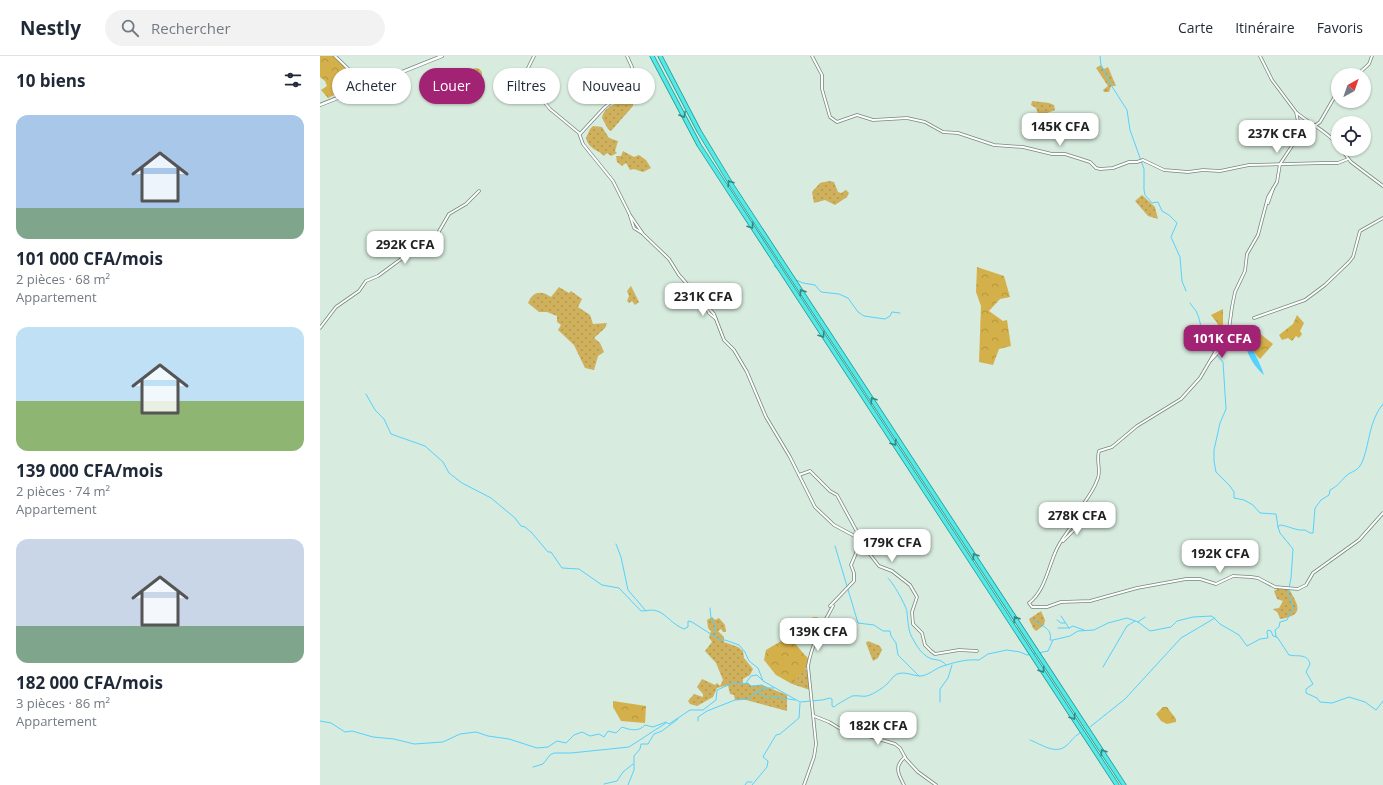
<!DOCTYPE html>
<html lang="fr">
<meta charset="utf-8">
<style>
body{margin:0;font-family:"Open Sans",sans-serif;background:#f2f2f3;color:#1f2937;height:100vh;display:flex;flex-direction:column;font-size:15px;white-space:nowrap}
*{box-sizing:border-box;margin:0}
p{font-size:13px;color:#747a83}
.icon{flex:none;width:22px;height:22px;fill:none;stroke:currentColor;stroke-width:2;stroke-linecap:round;stroke-linejoin:round}
.map{position:relative;flex:1;overflow:hidden}
.sheet{display:flex;flex-direction:column;background:#fff;width:320px}
.sheet>*{flex:none}
.top-card{position:absolute;left:12px;top:12px;width:380px;height:36px;display:flex;gap:8px}
.needle{width:26px;rotate:40deg}
.controls{position:absolute;left:1011px;top:12px;display:grid;gap:8px}
.controls a{display:grid;place-items:center;width:40px;height:40px;border-radius:50%;background:#fff;box-shadow:0 1px 3px #0004;font-size:20px}
.price{position:absolute;translate:-50% -34px;padding:0 9px;border-radius:8px;background:#fff;color:#222;font-size:13px;line-height:26px;filter:drop-shadow(0 1px 2px #0008)}
.price::after{content:'';position:absolute;left:50%;top:24px;width:12px;height:9px;margin-left:-6px;background:inherit;clip-path:polygon(0 0,100% 0,50% 100%)}
.price.current{background:#a22273;color:#fff}
ul{padding:0;list-style:none}
li{display:grid;align-content:center;gap:8px;height:212px;padding:0 16px}
li span{display:grid;place-items:center;height:124px;border-radius:12px;color:#555}
li>.icon{margin-inline-start:auto}
span .icon{width:72px;height:72px;fill:#fffc;stroke-width:1}
li b{font-size:17px}
h2{display:flex;justify-content:space-between;align-items:center;height:48px;padding:0 16px;font-size:17px}
.tag{padding:0 14px;border-radius:18px;background:#fff;box-shadow:0 1px 3px #0004;font-size:14px;line-height:36px}
.tag.current{background:#a22273;color:#fff}
header{display:flex;align-items:center;gap:24px;box-sizing:border-box;height:56px;padding:0 20px;background:#fff;border-bottom:1px solid #e0e1e3}
header strong{font-size:19px}
nav{display:flex;gap:22px;margin-inline-start:auto;font-size:14px}
.search{width:280px;height:36px;background:#f2f2f3;display:flex;align-items:center;gap:10px;box-sizing:border-box;padding:0 14px;border-radius:22px;color:#747a83;font-size:15px}
main{display:flex;flex:1;min-height:0}
.map>svg:first-child{display:block}
.grass{fill:url(#grass-dots)}
.forest{fill:url(#forest-crowns)}
.water{fill:#55d1ff}
.lines{fill:none;stroke-linecap:round;stroke-linejoin:round}
.stream{stroke:#55d1ff;stroke-width:1}
.minor-casing{stroke:#76887d;stroke-width:3.5}
.tertiary-casing{stroke:#76887d;stroke-width:4}
.trunk-casing{stroke:#209a95;stroke-width:5}
.minor{stroke:#fff;stroke-width:2}
.tertiary{stroke:#fff;stroke-width:2.5}
.trunk{stroke:#56e8e4;stroke-width:3.5}
.oneway{stroke:#348783}
</style>
<header>
<strong>Nestly</strong>
<div class="search"><svg class="icon" aria-label="search" viewBox="0 0 24 24"><circle cx="10" cy="10" r="6"/><path d="M15 15l6 6"/></svg>Rechercher</div>
<nav><a>Carte</a><a>Itinéraire</a><a>Favoris</a></nav>
</header>
<main>
<section class="sheet">
<h2>10 biens<svg class="icon" aria-label="filters" viewBox="0 0 24 24"><path d="M4 7h16M4 17h16"/><circle cx="9" cy="7" r="2"/><circle cx="15" cy="17" r="2"/></svg></h2>
<ul>
<li><span style="background:linear-gradient(#a9c7e8 75%,#7fa58c 0)"><svg class="icon" aria-label="home" viewBox="0 0 24 24"><path d="M3 11l9-7 9 7M6 9v11h12V9"/></svg></span><div><b>101 000 CFA/mois</b><p>2 pièces · 68 m²</p><p>Appartement</p></div></li>
<li><span style="background:linear-gradient(#bfe0f5 60%,#8fb573 0)"><svg class="icon" aria-label="home" viewBox="0 0 24 24"><path d="M3 11l9-7 9 7M6 9v11h12V9"/></svg></span><div><b>139 000 CFA/mois</b><p>2 pièces · 74 m²</p><p>Appartement</p></div></li>
<li><span style="background:linear-gradient(#c9d6e8 70%,#7fa58c 0)"><svg class="icon" aria-label="home" viewBox="0 0 24 24"><path d="M3 11l9-7 9 7M6 9v11h12V9"/></svg></span><div><b>182 000 CFA/mois</b><p>3 pièces · 86 m²</p><p>Appartement</p></div></li>
</ul>
</section>
<div class="map">
<svg width="1063" height="729" viewBox="0 0 1063 729">
<defs>
<pattern id="grass-dots" width="8" height="8" patternUnits="userSpaceOnUse"><rect width="8" height="8" fill="#cfb05c"/><path d="M2 2h.1M6 6h.1" fill="none" stroke="#b0964f" stroke-width="1.8" stroke-linecap="round"/></pattern>
<pattern id="forest-crowns" width="20" height="18" patternUnits="userSpaceOnUse"><rect width="20" height="18" fill="#d4b04a"/><path d="M2 6a3 3 0 1 1 6 0M12 15a3 3 0 1 1 6 0" fill="none" stroke="#b59640"/></pattern>
</defs>
<rect width="100%" height="100%" fill="#d7ebde"/>
<g class="grass">
<path d="M781,9l3,4 4,-2 8,19h-5l-2,6h-5l-1,-2 5,-4 -12,-18z"/>
<circle cx="156" cy="18" r="6"/>
<path d="M712,45l17,2 5,2 1,5 -16,6 -3,-8 -5,-3z"/>
<path d="M306,46l7,1v3l-22,25 -3,-2 -6,-11c2,-12 14,-15 24,-16z"/>
<path d="M273,70l9,1 7,11 9,3 -3,10 2,2 -6,3 -4,-3 -3,3c-6,-7 -15,-6 -18,-18l4,-9z"/>
<path d="M303,95l11,6 5,-2 7,5 5,8 -8,4 -9,-3 -4,1 -4,-7 -4,3 -5,-4 -1,-6h5z"/>
<path d="M509,125l5,1 4,10 3,1 5,-3 3,3 -2,4 -12,8 -10,-5 -11,3 -2,-11 8,-9z"/>
<path d="M822,139l13,12 3,12 -10,-3 -13,-15z"/>
<path d="M311,230l8,16 -4,3 -3,-4 -3,2 -2,-2 2,-5 -2,-5z"/>
<path d="M239,231l10,6 2,-2 11,8 -4,8 12,8 3,9 14,-1 -2,5 -11,10 6,5 4,9 -6,4 -4,14 -9,-2 -11,-23 -16,-15 3,-5 -4,-3v-6l-10,-4h-8l-11,-9c5,-12 13,-13 23,-6z"/>
<path d="M968,531c9,17 19,28 -8,32l-2,-6 -5,-4 6,-1 4,-7 -6,-2 -3,-8 5,-3z"/>
<path d="M721,555l4,9 -1,5 -8,6 -3,-3 -4,-9z"/>
<circle cx="495" cy="568" r="7"/>
<path d="M392,561l3,3 4,-2 6,7 1,7h-3l-2,-3 -3,2 6,6v5l14,5 5,4 1,7 9,11 -3,6 -7,4v4h5l3,3 11,-1 25,10v16l-41,-11h-11l-1,-5 -4,-1 -2,-9 -11,3 -4,9 -16,9 -7,-2 -2,-3 6,-7 9,3v-3l-6,-7 5,-8 13,6 2,-2 3,3 3,-6 -7,-17 -11,-12 7,-9 -3,-5 2,-6 -3,-3 -1,-8z"/>
<path d="M548,585l12,5 2,4 -4,8 -5,3 -7,-18z"/>
<path d="M485,613l5,4v17l-18,-6z"/>
</g>
<g class="forest">
<path d="M0,0h15l28,25 -35,17 -7,-8 6,-4 -2,-5 -5,-4z"/>
<path d="M657,211l27,9 6,21 -10,2 -11,12 14,10 4,-1 4,26 -12,3 -6,16 -14,-3 2,-56 -5,-14z"/>
<path d="M903,253v23l-4,6 -5,-8 4,-6 -7,-9z"/>
<path d="M977,259l7,8 -4,8 2,3 -3,4 -3,-2 -4,5 -4,-3 -6,2 -3,-5 14,-11z"/>
<path d="M933,272l20,16 -13,15c-7,-6 -12,-16 -12,-26z"/>
<path d="M468,581c9,7 13,15 21,22l-1,7 -16,18 -16,-9 -12,-15 2,-10z"/>
<path d="M293,645l33,5 -1,17 -24,-2 -8,-14z"/>
<path d="M843,651h4l9,12v3l-9,2 -6,-3 -5,-7z"/>
</g>
<path class="water" d="M924,279c5,5 18,32 20,40 -6,-5 -13,-14 -16,-22 -3,-8 4,-8 -6,-17z"/>
<g class="lines">
<g class="stream">
<path d="M780,0l1,9 10,20 16,25 3,20 14,39v21l1,5 7,8 6,-1 4,9 7,4 8,8 -6,14 9,20 2,24 4,10"/>
<path d="M454,210l4,3"/>
<path d="M474,223l9,4 12,2 6,7 18,2 9,4 10,14 6,4 21,3 5,-3 2,-4 8,1"/>
<path d="M870,247c2,3 4,5 6,8 8,15 2,29 18,42"/>
<path d="M897,299l6,7 3,47 -6,14 -6,27v11l2,11 14,14 4,6v6l10,2 9,5 7,8 16,1 2,13"/>
<path d="M46,338l9,16 9,9 7,15 34,12 18,16 6,11 13,10 29,15 24,20 6,8 4,1 7,6 16,19h3l11,16 17,1 23,16 17,3 22,23c6,0 10,-2 16,0 8,2 16,14 27,18l4,-2v-6l4,1 28,18h5l14,5 6,7 4,9 9,7 5,13 37,21 22,-2 8,-2 2,1v7l2,1c3,-3 15,-9 18,-11 5,-1 11,1 15,0 7,-2 16,-8 21,-13 3,-3 5,-7 9,-9 9,-3 15,2 24,2 8,-1 15,-8 22,-10 13,-4 23,-7 36,-6l9,-6 19,-4 13,2 7,3 21,-4 5,-11 17,-4 8,-5 16,-1 14,-7 19,-5 11,4 12,9 21,-4 6,-6 16,-4 19,-1 8,8 19,11 8,11 13,-7 8,-1 -1,-6 1,-2 3,1 2,5 4,1 12,18c9,2 18,-2 21,9l-4,8 7,12 -7,5v4l11,5 3,4 12,1 17,-6 16,5 11,8 7,-9"/>
<path d="M296,488l5,13 7,33 18,21"/>
<path d="M515,490l23,77 16,2 9,6h7l1,5 5,7 2,12 21,21"/>
<path d="M568,522c4,3 19,29 19,34 1,9 1,20 6,27 4,8 10,17 19,20 6,1 10,1 14,6"/>
<path d="M390,552l1,10 4,8 1,8"/>
<path d="M741,560l8,12 4,-2 11,4"/>
<path d="M714,564c8,6 19,9 16,20h2"/>
<path d="M737,564l4,3h4"/>
<path d="M818,566l7,-5"/>
<path d="M738,572h11"/>
<path d="M956,581l-1,-7 4,-3 1,-5 7,-2 6,-13 -5,-14 3,-15 2,-29 -13,-16 -2,-6 2,-2c9,1 16,6 25,5l5,3h3l2,-25 6,-8 8,-5 1,-5c9,-5 9,-7 16,-14 6,-6 12,-3 17,-16 7,-19 6,-39 20,-56"/>
<path d="M783,611l24,-41 8,-5"/>
<path d="M425,628l6,-8 6,-1 5,5"/>
<path d="M435,636l12,-4"/>
<path d="M620,646v-13l8,-11 4,-13"/>
<path d="M0,665l11,2 14,9 7,-1 21,6 21,2 20,5 29,-2 17,-8 16,-2 12,4 21,3 28,9 11,-1 9,-6 9,2 8,-8 8,-3 8,4 9,-2 5,3 4,-6 8,2 6,-6c8,3 17,5 23,-2l8,2 13,-5 3,2 21,-14h13l13,-10 1,-10 16,-7 9,1 6,-1 3,3 11,-1 5,3h7"/>
<path d="M378,665v-4l9,-6 28,-11 14,-1 6,-7 13,6 7,-1 20,3"/>
<path d="M770,671l35,-28 56,-61 34,-20"/>
<path d="M710,684c11,4 25,15 36,6 6,-5 6,-8 14,-13"/>
<path d="M213,711l10,-3 7,-9 4,-2h17l58,-6 37,-24"/>
<path d="M284,728l13,-3 6,-9 10,-8"/>
<path d="M308,729l6,-15v-14l6,-7 1,-5h7l6,-10 8,-3 16,-12"/>
<path d="M425,729l2,-3h5"/>
<path d="M432,729l15,-18 1,-6 -5,-4 1,-2 12,-20 4,-1 19,-16 1,-15"/>
</g>
<defs>
<g id="minor">
<path d="M15,0l32,31"/>
<path d="M214,0l-9,18v5l25,30 29,24 4,11 30,37 17,34 13,19 26,25 10,16 35,39 10,26 10,10 13,22 19,45 24,40 25,50 19,18 28,15"/>
<path d="M492,0l10,19v14l8,28 7,5 20,-7 16,5 34,-2 18,4 18,10 15,1 36,12 29,2 29,7h13l25,8 6,6 4,1 13,-1 16,-6h8l6,-2 21,10 24,2 15,-2 17,1 29,-6 74,-2h15l10,-4"/>
<path d="M940,0l12,24 24,32 3,14 -7,20 -12,18 -3,18 -9,15 -10,38 -11,19 -2,17 -10,21 -3,15 -5,37 -4,4 -6,1 -17,29 -19,21 -44,27 -25,21 -13,4c-3,9 2,19 -1,27 -4,12 -10,20 -17,29 -3,6 -4,12 -8,17 -6,9 -14,18 -18,29 -7,16 -11,39 -26,50l3,4h15l14,-5 29,-1 47,-13 49,-9h14l16,5 17,-8 18,1 7,1 17,9 23,2 8,-4 7,-12 46,-33 24,-27"/>
<path d="M1037,19l12,-11 3,-8"/>
<path d="M977,57c13,11 30,18 41,32"/>
<path d="M260,78l24,-26 19,-16 9,-25 -5,-11"/>
<path d="M977,83l23,-17 18,-31"/>
<path d="M1021,93l10,13 32,24"/>
<path d="M948,147l5,-14"/>
<path d="M310,160l4,12 8,5"/>
<path d="M385,249l4,8 7,6"/>
<path d="M934,262l51,-18 20,-15 24,-23 4,-5 7,-26 23,-13"/>
<path d="M0,272l16,-21 23,-16 7,-10 12,-5 38,-28 8,-4 14,-11 11,-19 17,-10 13,-13"/>
<path d="M891,304l12,-13"/>
<path d="M479,419l11,-4 20,20 7,4 31,57 11,14 13,5 18,14 7,12 -5,15 1,12 9,9 3,12 6,6 4,3 24,-4 18,1"/>
<path d="M743,485l11,-11 2,-8"/>
<path d="M510,550l24,-25v-8l-3,-8 8,-19 -2,-10"/>
<path d="M494,660l15,6 20,12h13l33,10 5,4 6,11 12,13 18,13"/>
<path d="M484,729l10,-28 2,-13 -8,-78c4,-23 14,-40 25,-60"/>
<path d="M584,729c-6,-11 -10,-19 1,-28"/>
</g>
<path id="tertiary" d="M0,49l122,-49"/>
<g id="trunk">
<path d="M332,0l47,89 28,43 390,597"/>
<path d="M340,0l39,75 32,53 393,601"/>
</g>
</defs>
<use href="#minor" class="minor-casing"/>
<use href="#tertiary" class="tertiary-casing"/>
<use href="#trunk" class="trunk-casing"/>
<use href="#minor" class="minor"/>
<use href="#tertiary" class="tertiary"/>
<use href="#trunk" class="trunk"/>
</g>
<defs><path id="oneway-chevron" d="M-2-3.5L2.5 0L-2 3.5" fill="none" stroke-width="1.6" stroke-linecap="round" stroke-linejoin="round"/></defs>
<g class="oneway">
<use href="#oneway-chevron" transform="translate(363 59) rotate(61)"/>
<use href="#oneway-chevron" transform="translate(410 127) rotate(-123)"/>
<use href="#oneway-chevron" transform="translate(431 170) rotate(57)"/>
<use href="#oneway-chevron" transform="translate(482 236) rotate(-123)"/>
<use href="#oneway-chevron" transform="translate(502 279) rotate(57)"/>
<use href="#oneway-chevron" transform="translate(553 344) rotate(-123)"/>
<use href="#oneway-chevron" transform="translate(574 387) rotate(57)"/>
<use href="#oneway-chevron" transform="translate(655 500) rotate(-123)"/>
<use href="#oneway-chevron" transform="translate(696 563) rotate(-123)"/>
<use href="#oneway-chevron" transform="translate(722 614) rotate(57)"/>
<use href="#oneway-chevron" transform="translate(753 661) rotate(57)"/>
<use href="#oneway-chevron" transform="translate(783 696) rotate(-123)"/>
</g>
</svg>
<div class="controls">
<a><svg class="needle" viewBox="-14 -14 28 28"><path d="M0-13l5 13h-10z" fill="#e53935"/><path d="M0 13l5-13h-10z" fill="#747a83"/></svg></a>
<a><svg class="icon" aria-label="locate" viewBox="0 0 24 24"><circle cx="12" cy="12" r="6"/><path d="M12 2v4M12 18v4M2 12h4M18 12h4"/></svg></a>
</div>
<b class="price" style="left:740px;top:91px">145K CFA</b>
<b class="price" style="left:957px;top:98px">237K CFA</b>
<b class="price" style="left:85px;top:209px">292K CFA</b>
<b class="price" style="left:383px;top:261px">231K CFA</b>
<b class="price current" style="left:902px;top:303px">101K CFA</b>
<b class="price" style="left:757px;top:480px">278K CFA</b>
<b class="price" style="left:572px;top:507px">179K CFA</b>
<b class="price" style="left:900px;top:518px">192K CFA</b>
<b class="price" style="left:498px;top:596px">139K CFA</b>
<b class="price" style="left:558px;top:690px">182K CFA</b>
<div class="top-card">
<a class="tag">Acheter</a>
<a class="tag current">Louer</a>
<a class="tag">Filtres</a>
<a class="tag">Nouveau</a>
</div>
</div>
</main>
